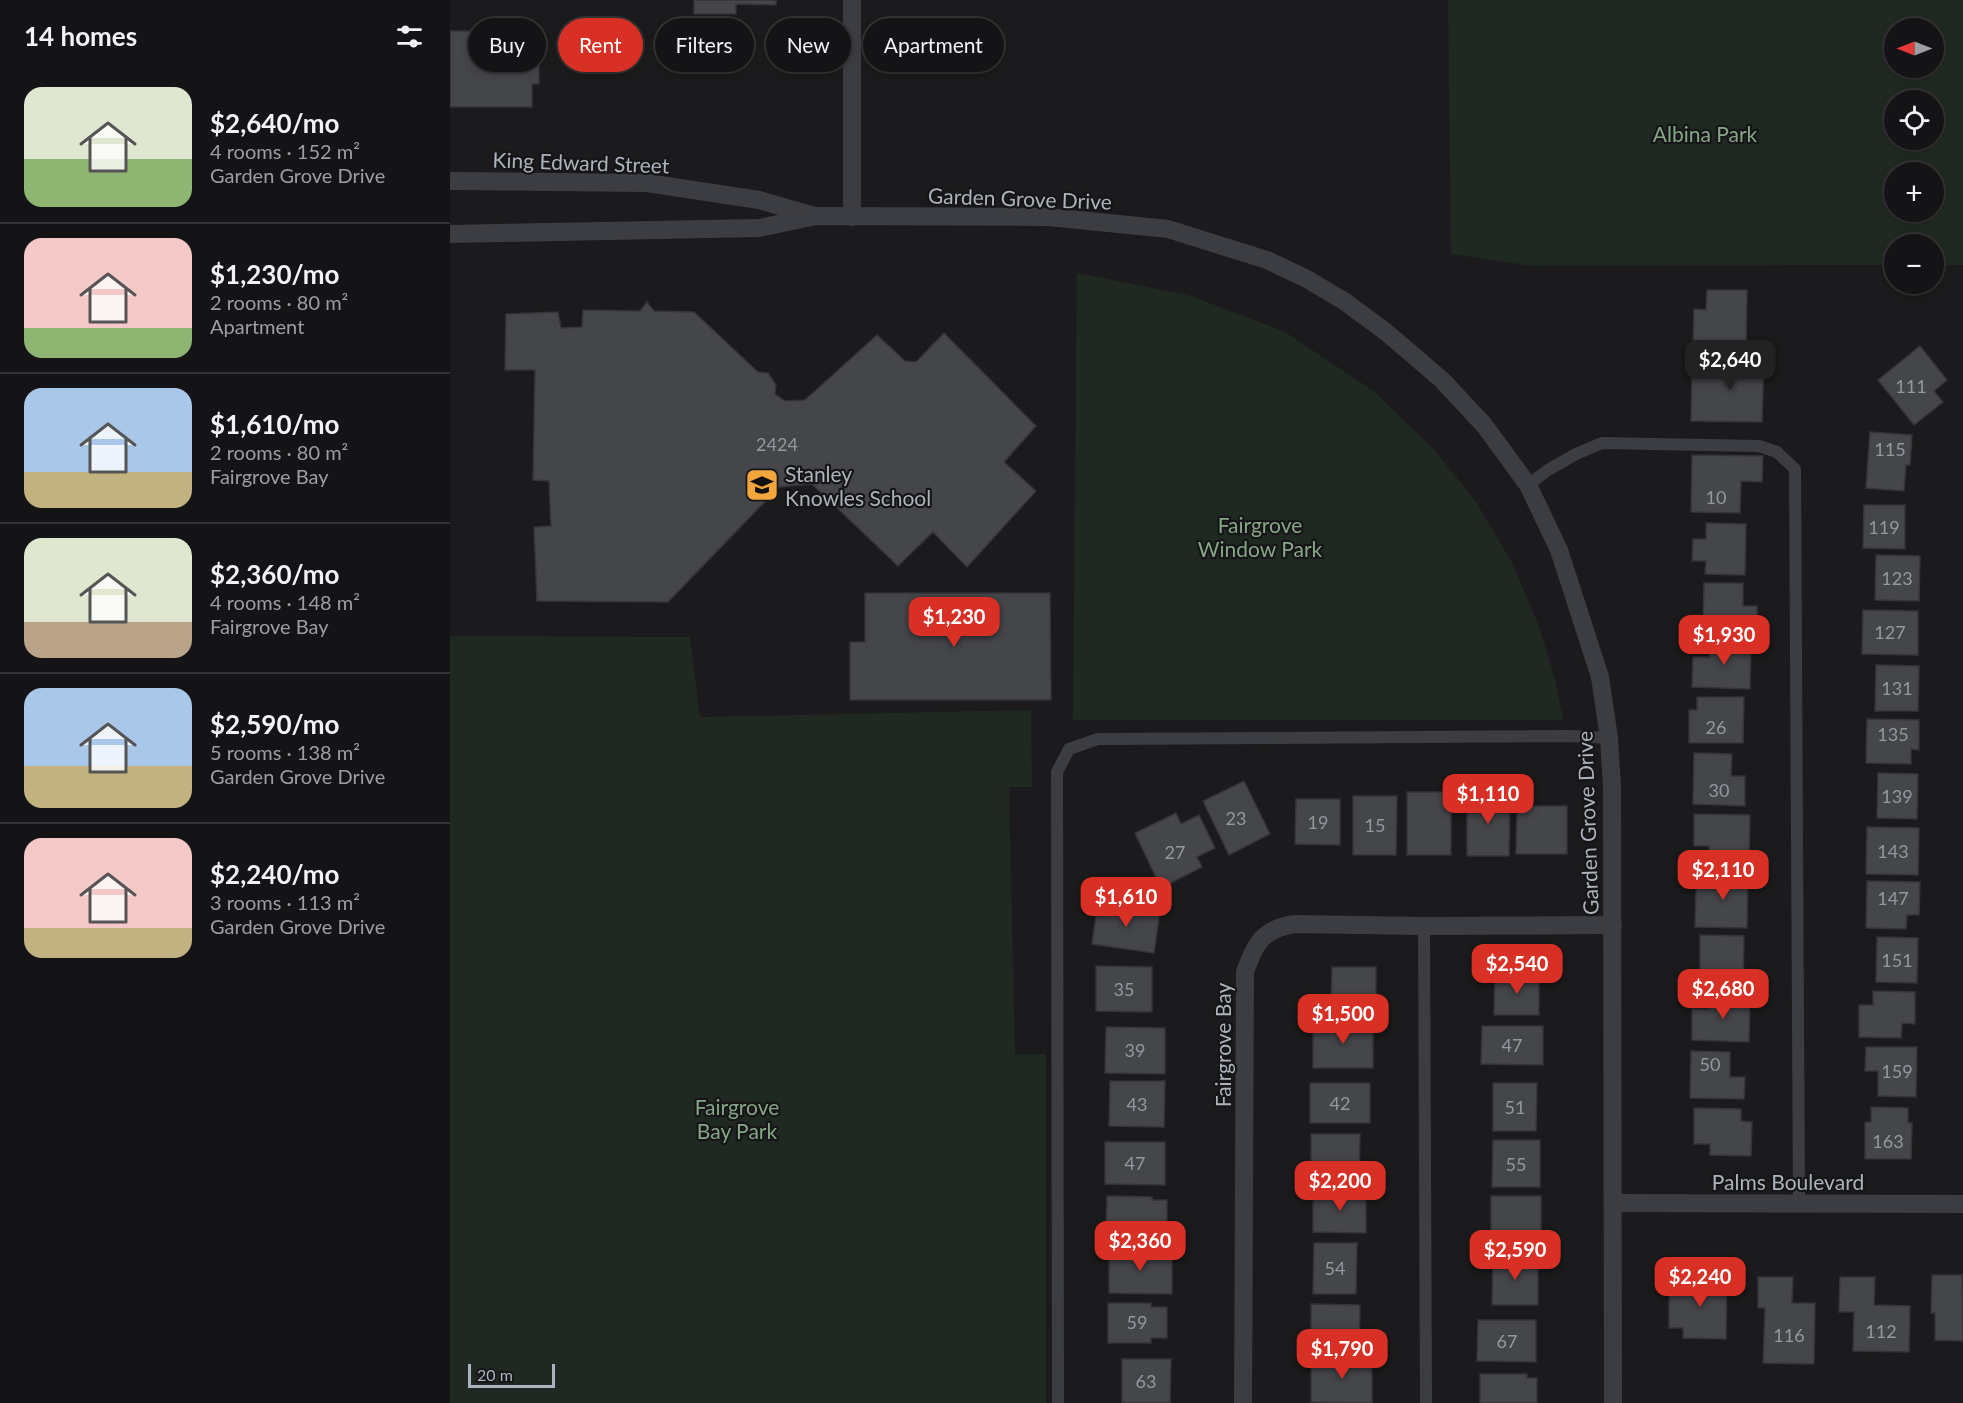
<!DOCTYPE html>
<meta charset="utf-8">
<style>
body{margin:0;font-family:Lato,sans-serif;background:#212123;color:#f1f3f6;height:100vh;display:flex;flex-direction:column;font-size:22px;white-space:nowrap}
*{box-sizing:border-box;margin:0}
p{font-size:20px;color:#9d9ea1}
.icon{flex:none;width:33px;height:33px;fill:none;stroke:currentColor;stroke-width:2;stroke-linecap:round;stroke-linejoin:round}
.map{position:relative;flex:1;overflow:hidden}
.details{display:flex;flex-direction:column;background:#141416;width:450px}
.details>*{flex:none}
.guide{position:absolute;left:18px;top:18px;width:570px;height:54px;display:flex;gap:12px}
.needle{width:39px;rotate:270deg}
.buttons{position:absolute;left:1434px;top:18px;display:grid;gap:12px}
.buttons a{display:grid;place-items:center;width:60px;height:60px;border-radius:50%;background:#141416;box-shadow:0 3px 9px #0003,0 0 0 2px #333335;font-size:30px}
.scale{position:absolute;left:18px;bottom:15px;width:87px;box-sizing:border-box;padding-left:6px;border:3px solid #adb3bc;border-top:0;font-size:16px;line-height:21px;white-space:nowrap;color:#adb3bc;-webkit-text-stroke:4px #161618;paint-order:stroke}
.price{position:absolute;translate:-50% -51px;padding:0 14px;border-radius:12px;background:#d93025;color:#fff;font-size:20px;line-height:39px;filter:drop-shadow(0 2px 3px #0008)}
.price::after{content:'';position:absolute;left:50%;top:36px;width:18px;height:14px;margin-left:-9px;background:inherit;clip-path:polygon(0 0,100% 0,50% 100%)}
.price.current{background:#222;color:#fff}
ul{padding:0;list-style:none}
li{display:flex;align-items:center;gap:18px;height:150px;padding:0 24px}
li+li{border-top:2px solid #333335}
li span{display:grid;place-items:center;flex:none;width:168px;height:120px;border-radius:18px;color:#555}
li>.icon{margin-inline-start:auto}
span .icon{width:72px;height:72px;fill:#fffc;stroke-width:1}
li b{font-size:26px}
h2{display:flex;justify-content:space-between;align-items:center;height:72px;padding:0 24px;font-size:26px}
.tag{padding:0 21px;border-radius:27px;background:#141416;box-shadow:0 3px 9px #0003,0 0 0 2px #333335;font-size:21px;line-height:54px}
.tag.current{background:#d93025;color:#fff}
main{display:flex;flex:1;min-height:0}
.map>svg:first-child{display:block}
.green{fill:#202921;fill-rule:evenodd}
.building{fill:#45464a;stroke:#353539;stroke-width:1.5}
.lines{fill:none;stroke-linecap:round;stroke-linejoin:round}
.service{stroke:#3c3d42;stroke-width:12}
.minor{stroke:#3c3d42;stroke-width:18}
.tertiary{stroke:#3c3d42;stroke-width:18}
.labels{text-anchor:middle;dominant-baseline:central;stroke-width:4.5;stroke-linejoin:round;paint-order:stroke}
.number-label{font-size:18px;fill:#9398a0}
.park-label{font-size:21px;fill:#86a785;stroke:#161618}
.street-label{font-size:21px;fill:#adb3bc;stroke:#161618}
.poi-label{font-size:21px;fill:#adb3bc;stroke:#161618;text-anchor:start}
</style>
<main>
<section class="details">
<h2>14 homes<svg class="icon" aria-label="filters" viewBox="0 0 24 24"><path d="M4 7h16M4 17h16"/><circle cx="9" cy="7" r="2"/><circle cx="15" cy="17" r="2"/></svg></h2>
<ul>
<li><span style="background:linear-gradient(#dfe7d0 60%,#8fb573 0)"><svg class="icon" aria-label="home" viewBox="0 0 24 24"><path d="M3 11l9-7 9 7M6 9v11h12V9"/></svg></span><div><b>$2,640/mo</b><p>4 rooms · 152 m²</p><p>Garden Grove Drive</p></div></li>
<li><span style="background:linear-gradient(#f6c9c9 75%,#8fb573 0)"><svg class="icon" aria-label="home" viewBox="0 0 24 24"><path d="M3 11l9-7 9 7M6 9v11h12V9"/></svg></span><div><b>$1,230/mo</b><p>2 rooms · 80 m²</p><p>Apartment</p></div></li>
<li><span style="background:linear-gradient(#a9c7e8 70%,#c2b280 0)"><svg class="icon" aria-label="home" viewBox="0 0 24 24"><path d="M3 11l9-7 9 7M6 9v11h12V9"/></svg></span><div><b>$1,610/mo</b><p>2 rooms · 80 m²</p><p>Fairgrove Bay</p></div></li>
<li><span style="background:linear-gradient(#dfe7d0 70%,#b9a48a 0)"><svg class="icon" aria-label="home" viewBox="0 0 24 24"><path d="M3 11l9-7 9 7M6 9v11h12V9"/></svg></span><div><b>$2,360/mo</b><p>4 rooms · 148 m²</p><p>Fairgrove Bay</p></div></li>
<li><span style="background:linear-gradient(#a9c7e8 65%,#c2b280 0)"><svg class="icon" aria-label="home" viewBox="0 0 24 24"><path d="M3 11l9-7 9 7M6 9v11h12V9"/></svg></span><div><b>$2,590/mo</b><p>5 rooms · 138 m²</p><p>Garden Grove Drive</p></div></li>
<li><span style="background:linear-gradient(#f6c9c9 75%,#c2b280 0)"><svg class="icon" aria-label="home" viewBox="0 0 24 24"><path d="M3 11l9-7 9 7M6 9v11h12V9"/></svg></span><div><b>$2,240/mo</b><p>3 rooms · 113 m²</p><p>Garden Grove Drive</p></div></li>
</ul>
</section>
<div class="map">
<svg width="1513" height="1403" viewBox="0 0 1513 1403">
<rect width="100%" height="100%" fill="#1b1b1d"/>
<g class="green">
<path d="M998,0h515v265h-29v-21h-40v21l-361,1 -82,-12zM1444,28h40v40h-40zM1444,100h40v40h-40zM1484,172v40h-40v-40z"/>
<path d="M627,273l114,23 94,36 90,60 61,60 40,50 35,59 27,63 17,55 8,41h-490z"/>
<path d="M0,636l240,1 10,80 331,-7 1,77h-23l6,267h31v349h-596z"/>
</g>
<g class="building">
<path d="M244,0h82v5l-40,-1v10h-42z"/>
<path d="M0,31h89v53h-7v23h-82z"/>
<path d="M1257,290h40l-1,58 -53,-1 1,-38 12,1z"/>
<path d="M197,302l7,9 40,1 64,60 10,1 8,12 -1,9 10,7 20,-1 72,-65 28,26 11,1 28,-29 92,93 -32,36 32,29 -69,76 -34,-35 -35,34 -86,-82 -33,3 -111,115 -131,-1 -3,-74 17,-1 -2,-45 -16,-1 2,-110h-30l1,-56 52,-2 3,16 21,-1 1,-17 57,1z"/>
<path d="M1470,346l27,34 -13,11 9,11 -29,23 -36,-45z"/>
<path d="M1260,356l54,1 -2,65 -71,-1 1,-45 17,1z"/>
<path d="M1420,432l42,3 -2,30h-4l-2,26 -38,-3z"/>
<path d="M1242,455l71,1 -1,26 -21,-1 -1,32 -49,-1z"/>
<path d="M1414,505h41v44l-42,-1z"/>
<path d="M1256,523l40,1 -1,51 -40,-1 1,-13h-14l1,-22h13z"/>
<path d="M1426,555l44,1 -1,45 -44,-1z"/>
<path d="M1254,583h39v23h14v25l-54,-1z"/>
<path d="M415,593h185l1,107h-201v-58h15z"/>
<path d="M1413,610l55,1v44l-56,-1z"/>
<path d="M1260,639l41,1 -1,49 -58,-2 1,-30h16z"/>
<path d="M1426,665l43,1 -1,45h-43z"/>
<path d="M1247,697h47l-1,46h-54v-33h8z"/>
<path d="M1417,719l52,1v30l-8,-1v15l-45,-1z"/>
<path d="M1244,753l38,1 -1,22h14v30l-52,-2z"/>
<path d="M1428,773l40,1 -1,45 -40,-1z"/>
<path d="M794,781l26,53 -41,21 -26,-54z"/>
<rect x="957" y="792" width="44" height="63"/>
<path d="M1017,795h43l-1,61h-42z"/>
<path d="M903,796h44l-1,59h-43z"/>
<path d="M846,799h44v46l-45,-1z"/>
<path d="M1067,806h50v48h-51z"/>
<path d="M726,813l5,11 18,-9 16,33 -18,9 5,10 -41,21 -26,-55z"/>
<path d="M1244,814l56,1 -1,46 -40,-1v-14h-15z"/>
<path d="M1417,827l52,1 -1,47 -52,-1z"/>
<path d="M1261,870l37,1 -1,57 -52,-1 1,-43h15z"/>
<path d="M1417,881l53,1 -1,33h-12l-1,14 -40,-1z"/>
<path d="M648,902l62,9 -6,42 -62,-9z"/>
<path d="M1250,935l44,1 -1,50 -39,-1 1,-14h-5z"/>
<path d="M1427,937l41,1 -1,45 -41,-1z"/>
<path d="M646,966l56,1v45l-56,-1z"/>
<path d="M882,967h44v42h-45z"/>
<path d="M1045,975h44v40h-45z"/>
<path d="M1423,991l42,1v32l-13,-1 -1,15 -42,-1v-32h14z"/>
<path d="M1260,996l40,1 -1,45 -57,-2v-31h17z"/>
<path d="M863,1021l60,1v46h-60z"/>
<path d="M1032,1026h61v39l-62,-1z"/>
<path d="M656,1027l59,1v46l-60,-1z"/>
<path d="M1416,1047h51l-1,50 -38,-1v-25h-13z"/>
<path d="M1241,1051l39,1v25h15l-1,22 -54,-1z"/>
<path d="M660,1081h55l-1,46 -55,-1z"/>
<rect x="860" y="1083" width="60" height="40"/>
<path d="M1043,1083h44l-1,48h-43z"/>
<path d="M1421,1107l37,1v15h4l-1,36h-46v-37h6z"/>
<path d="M1244,1108l47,1v12l11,1 -1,34 -41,-1v-11h-16z"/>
<path d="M861,1134h49l-1,47h-48z"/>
<path d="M1043,1140h47v47h-48z"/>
<path d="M655,1142h60v43l-60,-1z"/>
<path d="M863,1191h53v42l-53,-1z"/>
<path d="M657,1196l45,1v3h15v30h-16v8l-45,-1z"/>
<rect x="1041" y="1196" width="50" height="43"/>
<path d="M864,1243h43l-1,51h-43z"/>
<path d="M659,1250l63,1v43l-63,-1z"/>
<path d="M1043,1257h45v48h-46z"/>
<path d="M1244,1274l33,1 -1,64 -43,-1v-10h-14v-40h25z"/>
<path d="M1482,1275h30l1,66 -28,-1v-27h-4z"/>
<path d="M1308,1277h35l-1,26h23l-1,61 -51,-1 2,-55h-7z"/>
<path d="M1390,1277h35l-1,28 36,1 -1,46 -56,-1 1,-39h-15z"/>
<path d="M658,1303h43v4h16v31h-16v5h-43z"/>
<path d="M861,1304l49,1 -1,44h-48z"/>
<path d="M1028,1320h58v42l-59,-1z"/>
<path d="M861,1358h61v45l-61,-1z"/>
<path d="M672,1359h49l-1,44h-48z"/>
<path d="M1030,1374h47v4h10v25h-57z"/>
</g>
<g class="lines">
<g class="service">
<path d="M1078,485l20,-15 28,-16 26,-11 157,3 18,6 18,17 4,735"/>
<path d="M974,926l2,477"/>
<path d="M608,1403l-1,-631 12,-23 29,-10 472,-3 39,2"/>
</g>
<g class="minor">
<path d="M1164,1203l349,1"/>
<path d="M793,1403l2,-431c10,-29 18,-43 49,-48l130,2 189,-1"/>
</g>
<g class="tertiary">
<path d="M0,181l197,2 112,17 52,15"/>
<path d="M402,217v-217"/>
<path d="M0,234l309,-6 57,-12 233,1 119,12 99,31 38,18 39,23 42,31 56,48 42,45 44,60 31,65 41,127 9,61 3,48 1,617"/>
</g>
</g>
<defs>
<symbol id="school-square" viewBox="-11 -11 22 22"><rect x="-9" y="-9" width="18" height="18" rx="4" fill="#f3a63d" stroke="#161618"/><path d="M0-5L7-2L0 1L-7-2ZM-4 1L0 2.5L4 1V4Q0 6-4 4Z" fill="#111"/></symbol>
</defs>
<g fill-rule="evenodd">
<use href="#school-square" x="293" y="466" width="38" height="38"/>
</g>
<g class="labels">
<g class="number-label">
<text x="1461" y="386">111</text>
<text x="327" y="444">2424</text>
<text x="1440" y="449">115</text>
<text x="1266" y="497">10</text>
<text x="1434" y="527">119</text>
<text x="1447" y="578">123</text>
<text x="1440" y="632">127</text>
<text x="1447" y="688">131</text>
<text x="1266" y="727">26</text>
<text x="1443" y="734">135</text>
<text x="1269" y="790">30</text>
<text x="1447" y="796">139</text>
<text x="786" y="818">23</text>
<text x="868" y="822">19</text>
<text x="925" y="825">15</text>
<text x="1443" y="851">143</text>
<text x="725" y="852">27</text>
<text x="1443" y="898">147</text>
<text x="1447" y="960">151</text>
<text x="674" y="989">35</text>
<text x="1062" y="1045">47</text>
<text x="685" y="1050">39</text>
<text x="1260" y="1064">50</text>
<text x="1447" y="1071">159</text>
<text x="890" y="1103">42</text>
<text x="687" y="1104">43</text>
<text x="1065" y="1107">51</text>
<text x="1438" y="1141">163</text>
<text x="685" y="1163">47</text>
<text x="1066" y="1164">55</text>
<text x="885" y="1268">54</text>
<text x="687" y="1322">59</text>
<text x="1431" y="1331">112</text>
<text x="1339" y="1335">116</text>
<text x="1057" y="1341">67</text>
<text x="696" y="1381">63</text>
</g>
<g class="park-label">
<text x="1255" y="133">Albina Park</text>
<text x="810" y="524">Fairgrove<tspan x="810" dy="24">Window Park</tspan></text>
<text x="287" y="1106">Fairgrove<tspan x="287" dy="24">Bay Park</tspan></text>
</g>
<g class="street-label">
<text transform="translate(131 162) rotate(2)">King Edward Street</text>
<text transform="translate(570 198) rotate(2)">Garden Grove Drive</text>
<text transform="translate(1137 823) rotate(-92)">Garden Grove Drive</text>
<text transform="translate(772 1045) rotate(-90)">Fairgrove Bay</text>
<text x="1338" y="1181">Palms Boulevard</text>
</g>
<g class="poi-label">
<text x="335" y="473">Stanley<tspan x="335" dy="24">Knowles School</tspan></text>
</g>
</g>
</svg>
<div class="buttons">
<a><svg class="needle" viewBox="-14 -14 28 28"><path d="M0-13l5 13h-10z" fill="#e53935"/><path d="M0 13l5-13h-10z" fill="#9d9ea1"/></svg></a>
<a><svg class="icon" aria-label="locate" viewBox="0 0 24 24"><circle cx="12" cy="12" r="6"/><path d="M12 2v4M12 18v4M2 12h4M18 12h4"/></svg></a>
<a>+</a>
<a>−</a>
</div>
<div class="scale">20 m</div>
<b class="price current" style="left:1280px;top:391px">$2,640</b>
<b class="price" style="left:504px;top:648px">$1,230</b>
<b class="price" style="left:1274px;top:666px">$1,930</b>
<b class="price" style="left:1038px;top:825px">$1,110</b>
<b class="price" style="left:1273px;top:901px">$2,110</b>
<b class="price" style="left:676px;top:928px">$1,610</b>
<b class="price" style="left:1067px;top:995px">$2,540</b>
<b class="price" style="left:1273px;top:1020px">$2,680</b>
<b class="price" style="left:893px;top:1045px">$1,500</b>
<b class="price" style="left:890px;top:1212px">$2,200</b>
<b class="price" style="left:690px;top:1272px">$2,360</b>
<b class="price" style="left:1065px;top:1281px">$2,590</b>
<b class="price" style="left:1250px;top:1308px">$2,240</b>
<b class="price" style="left:892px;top:1380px">$1,790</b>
<div class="guide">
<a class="tag">Buy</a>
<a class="tag current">Rent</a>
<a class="tag">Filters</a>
<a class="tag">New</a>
<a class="tag">Apartment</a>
</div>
</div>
</main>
